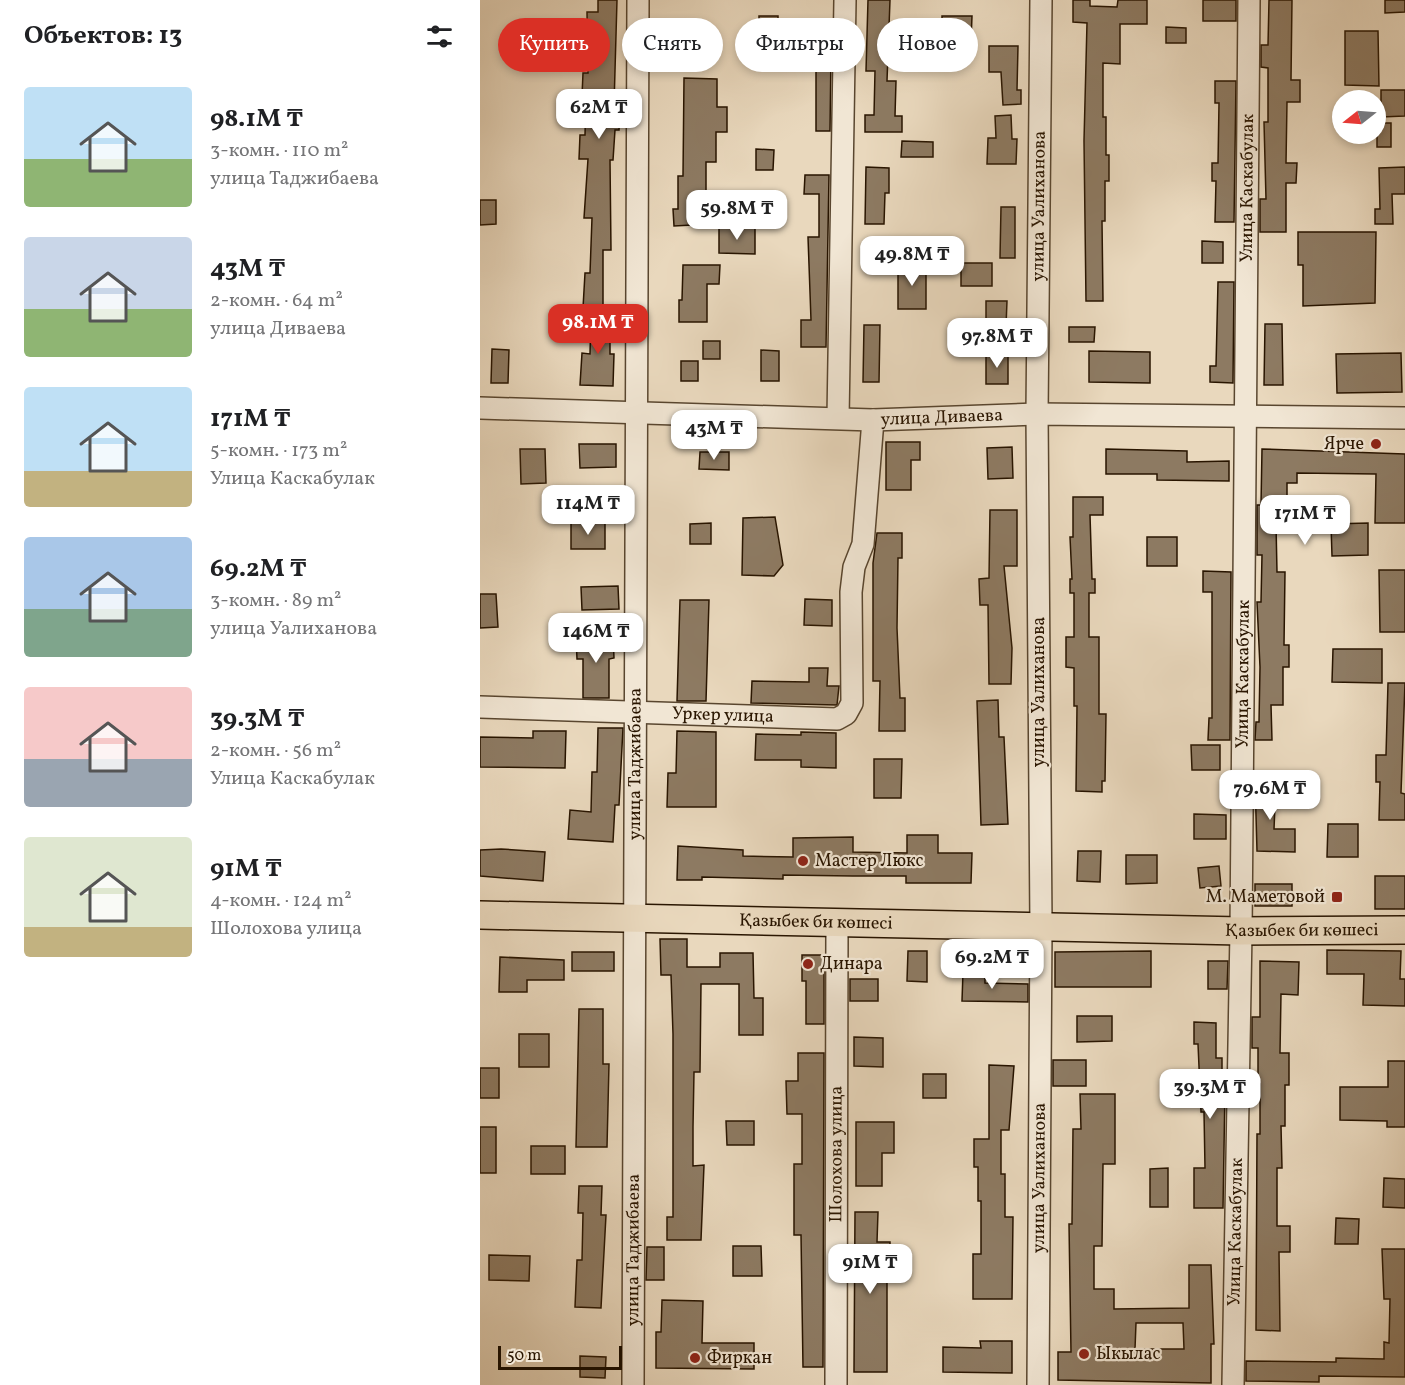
<!DOCTYPE html>
<html lang="ru">
<meta charset="utf-8">
<style>
body{margin:0;font-family:Vollkorn,serif;background:#f6f6f6;color:#202124;height:100vh;display:flex;flex-direction:column;font-size:22px;white-space:nowrap}
*{box-sizing:border-box;margin:0}
p{font-size:20px;color:#757577}
.icon{flex:none;width:33px;height:33px;fill:none;stroke:currentColor;stroke-width:2;stroke-linecap:round;stroke-linejoin:round}
.map{position:relative;flex:1;overflow:hidden}
.side{display:flex;flex-direction:column;background:#fff;width:480px}
.side>*{flex:none}
.top-card{position:absolute;left:18px;top:18px;width:570px;height:54px;display:flex;gap:12px}
.needle{width:39px;rotate:253deg}
.controls{position:absolute;left:852px;top:90px;display:grid;gap:12px}
.controls a{display:grid;place-items:center;width:54px;height:54px;border-radius:50%;background:#fff;box-shadow:0 3px 9px #0003;font-size:30px}
.scale{position:absolute;left:18px;bottom:15px;width:124px;box-sizing:border-box;padding-left:6px;border:3px solid #291500;border-top:0;font-size:16px;line-height:21px;white-space:nowrap;color:#291500;-webkit-text-stroke:4px #f1e6d4;paint-order:stroke}
.price{position:absolute;translate:-50% -51px;padding:0 14px;border-radius:12px;background:#fff;color:#222;font-size:20px;line-height:39px;filter:drop-shadow(0 2px 3px #0008)}
.price::after{content:'';position:absolute;left:50%;top:36px;width:18px;height:14px;margin-left:-9px;background:inherit;clip-path:polygon(0 0,100% 0,50% 100%)}
.price.current{background:#d93025;color:#fff}
ul{padding:0;list-style:none}
li{display:flex;align-items:center;gap:18px;height:150px;padding:0 24px}
li span{display:grid;place-items:center;flex:none;width:168px;height:120px;border-radius:6px;color:#555}
li>.icon{margin-inline-start:auto}
span .icon{width:72px;height:72px;fill:#fffc;stroke-width:1}
li b{font-size:26px}
h2{display:flex;justify-content:space-between;align-items:center;height:72px;padding:0 24px;font-size:26px}
.tag{padding:0 21px;border-radius:27px;background:#fff;box-shadow:0 3px 9px #0003;font-size:21px;line-height:54px}
.tag.current{background:#d93025;color:#fff}
main{display:flex;flex:1;min-height:0}
.map>svg:first-child{display:block}
.building{fill:#8d7a62;stroke:#291500;stroke-width:1.5;fill-rule:evenodd}
.lines{fill:none;stroke-linecap:round;stroke-linejoin:round}
.minor-casing{stroke:#59462f;stroke-width:24}
.major-casing{stroke:#291500;stroke-width:30}
.minor{stroke:#f1e6d4;stroke-width:21}
.major{stroke:#e9d8bd;stroke-width:27}
.poi-dot{fill:#8f2418;stroke:#f1e6d4;stroke-width:2}
.labels{text-anchor:middle;dominant-baseline:central;stroke-width:4.5;stroke-linejoin:round;paint-order:stroke}
.street-label{font-size:18px;fill:#291500;stroke:#f1e6d4}
.poi-label{font-size:18px;fill:#291500;stroke:#f1e6d4;text-anchor:start}
</style>
<main>
<section class="side">
<h2>Объектов: 13<svg class="icon" aria-label="filters" viewBox="0 0 24 24"><path d="M4 7h16M4 17h16"/><circle cx="9" cy="7" r="2"/><circle cx="15" cy="17" r="2"/></svg></h2>
<ul>
<li><span style="background:linear-gradient(#bfe0f5 60%,#8fb573 0)"><svg class="icon" aria-label="home" viewBox="0 0 24 24"><path d="M3 11l9-7 9 7M6 9v11h12V9"/></svg></span><div><b>98.1M ₸</b><p>3-комн. · 110 m²</p><p>улица Таджибаева</p></div></li>
<li><span style="background:linear-gradient(#c9d6e8 60%,#8fb573 0)"><svg class="icon" aria-label="home" viewBox="0 0 24 24"><path d="M3 11l9-7 9 7M6 9v11h12V9"/></svg></span><div><b>43M ₸</b><p>2-комн. · 64 m²</p><p>улица Диваева</p></div></li>
<li><span style="background:linear-gradient(#bfe0f5 70%,#c2b280 0)"><svg class="icon" aria-label="home" viewBox="0 0 24 24"><path d="M3 11l9-7 9 7M6 9v11h12V9"/></svg></span><div><b>171M ₸</b><p>5-комн. · 173 m²</p><p>Улица Каскабулак</p></div></li>
<li><span style="background:linear-gradient(#a9c7e8 60%,#7fa58c 0)"><svg class="icon" aria-label="home" viewBox="0 0 24 24"><path d="M3 11l9-7 9 7M6 9v11h12V9"/></svg></span><div><b>69.2M ₸</b><p>3-комн. · 89 m²</p><p>улица Уалиханова</p></div></li>
<li><span style="background:linear-gradient(#f6c9c9 60%,#9aa5b1 0)"><svg class="icon" aria-label="home" viewBox="0 0 24 24"><path d="M3 11l9-7 9 7M6 9v11h12V9"/></svg></span><div><b>39.3M ₸</b><p>2-комн. · 56 m²</p><p>Улица Каскабулак</p></div></li>
<li><span style="background:linear-gradient(#dfe7d0 75%,#c2b280 0)"><svg class="icon" aria-label="home" viewBox="0 0 24 24"><path d="M3 11l9-7 9 7M6 9v11h12V9"/></svg></span><div><b>91M ₸</b><p>4-комн. · 124 m²</p><p>Шолохова улица</p></div></li>
</ul>
</section>
<div class="map">
<svg width="925" height="1385" viewBox="0 0 925 1385">
<rect width="100%" height="100%" fill="#e9d8bd"/>
<filter id="stains"><feTurbulence type="fractalNoise" baseFrequency=".00333" numOctaves="4"/><feColorMatrix values="0 0 0 0 .2 0 0 0 0 .09 0 0 0 0 .02 0 0 0 .5 -.17"/></filter>
<radialGradient id="worn" r=".72"><stop offset=".6" stop-color="#630" stop-opacity="0"/><stop offset="1" stop-color="#630" stop-opacity=".3"/></radialGradient>
<g class="building">
<path d="M118,0h19l-3,106h6l-1,24h-4l-2,30h-3l1,90h-8v59l-20,-1 2,-35h5l2,-55h-8l4,-59h-9l1,-24h5l1,-39h-4l1,-23h5l-1,-61h11z"/>
<path d="M388,0h22l-3,81h9l-1,35h7v16h-37v-17h9l1,-44h-9z"/>
<path d="M593,0h17v6l27,1 1,-7h29v24h-27v40l-17,-1v54h3v38h3v26h-4v40h-3l1,80h-17l-2,-160 3,-118 -14,-1z"/>
<rect x="723" y="0" width="33" height="21"/>
<path d="M789,0h23l-1,80h9v22h-13l-1,61h11l-1,20h-10v49h-26v-33h6l-2,-77h4v-54l-7,-1v-22h7z"/>
<path d="M905,0h20v12l-20,1z"/>
<rect x="279" y="16" width="19" height="19"/>
<path d="M462,16h30l-1,26 -29,-1z"/>
<path d="M199,23l19,1v17h-20z"/>
<path d="M686,27l20,1v15h-20z"/>
<path d="M865,31h33l1,55 -34,-1z"/>
<path d="M509,46h29l-1,44h4v14l-18,1 -2,-33h-12z"/>
<path d="M336,51h15l-1,80h-14z"/>
<path d="M183,52h16v17h-15z"/>
<path d="M204,78l33,1v28h10v25h-11v30h-10v36h-15l1,27 -18,1 -1,-17h5v-33h5z"/>
<path d="M735,81h21l-2,141h-19l1,-41h-4v-18h6l1,-60h-4z"/>
<path d="M901,90h24v26l-24,1z"/>
<path d="M531,115l1,24h5l-1,25h-29l1,-26h8l-1,-22z"/>
<rect x="897" y="123" width="14" height="24"/>
<path d="M422,141l31,1v15h-32z"/>
<path d="M276,149l18,1 -1,20h-17z"/>
<path d="M386,167l23,1v25h-4l-1,31h-19z"/>
<path d="M925,167v27h-13l1,30h-18v-15h5l-1,-41z"/>
<path d="M325,175h24l-3,172h-25v-27h10l-3,-83h11v-43h-15z"/>
<path d="M0,200h16v24l-16,1z"/>
<path d="M521,207h14v51h-15z"/>
<path d="M239,228h36v26l-36,-1z"/>
<path d="M818,232h78l-1,71 -72,3v-41h-5z"/>
<path d="M722,241l21,1v21h-21z"/>
<rect x="481" y="263" width="31" height="23"/>
<path d="M418,264l28,1v44h-28z"/>
<path d="M203,265h37l-1,19h-12v38h-28v-22h3z"/>
<path d="M738,282h16l-1,101 -23,-1v-16h6z"/>
<path d="M506,301h21l-1,25 -20,-1z"/>
<path d="M111,316l19,1v37h4l-1,32 -33,-1 2,-32 8,1z"/>
<path d="M785,324h17l1,61h-19z"/>
<path d="M384,325h16l-1,57h-16z"/>
<path d="M589,327h26l-1,15h-25z"/>
<rect x="223" y="341" width="17" height="18"/>
<path d="M12,349l17,1 -1,33h-17z"/>
<path d="M281,350l18,1v30h-18z"/>
<path d="M609,351l61,1v31l-61,-1z"/>
<path d="M506,353l22,1v30h-22z"/>
<path d="M921,353l1,39 -65,1 -1,-39z"/>
<rect x="201" y="361" width="17" height="20"/>
<path d="M406,442h34v18h-9v30h-25z"/>
<path d="M99,444h37v23l-36,1z"/>
<path d="M532,447l1,31 -25,1 -1,-31z"/>
<path d="M40,449h25l1,34 -25,1z"/>
<path d="M626,449l81,2v11l42,-1v20l-72,-1v-6h-51z"/>
<path d="M782,449l143,5v69h-30l1,-49 -79,-1v10h-10v41h-11l1,48h8l-1,73h5v22h-6v38h-12l1,35h-17l1,-18h3l1,-55 -3,-65h4l1,-47h-5v-50h4z"/>
<path d="M220,452h29v18l-30,-1z"/>
<path d="M593,497h30v18h-13l2,64h3v14h-6v44h10v77h7l-1,67h-3v11l-26,-1 1,-85h-3v-38l-8,-1v-30h8v-44h-4v-14h2l-2,-42h3z"/>
<path d="M510,510h27v56h-13l8,82 -1,36h-22l-1,-79h-8l-1,-26 10,-1z"/>
<path d="M295,517l8,48 -9,11 -32,-1 1,-57z"/>
<rect x="91" y="522" width="34" height="27"/>
<path d="M231,523v21h-21v-20z"/>
<path d="M888,523v32l-36,1 -1,-32z"/>
<path d="M397,533h25v25h-4l-1,70 3,70h5v33h-26l1,-50h-7v-118z"/>
<rect x="667" y="537" width="30" height="29"/>
<path d="M899,570h26v62h-25z"/>
<path d="M723,571l28,1 -1,168h-22l1,-22h3v-126h-9z"/>
<path d="M138,586l1,23 -37,1 -1,-23z"/>
<path d="M0,594h16l2,33 -18,1z"/>
<path d="M325,599l27,1v26l-28,-1z"/>
<path d="M200,600h29l-3,101h-29z"/>
<path d="M133,635l1,23 -5,1v39h-26v-39h-6l-1,-23z"/>
<path d="M853,649h49v34l-50,-1z"/>
<path d="M329,668h19l-1,18h12l-2,19 -86,-2 1,-22 57,1z"/>
<path d="M908,683h17l-4,110 4,1v26h-26l1,-38h-4v-27h10z"/>
<path d="M518,700l1,37h5l4,87 -27,1 -4,-124z"/>
<path d="M118,728h25l-4,77h-4l-2,37 -45,-3 2,-29 21,2 1,-40h5z"/>
<path d="M53,731h33l-1,37 -85,-1v-30l53,1z"/>
<path d="M197,731l39,1v75h-49l1,-34h8z"/>
<path d="M321,732l35,1v35l-35,-1v-7h-46l1,-26 45,1z"/>
<path d="M711,745h29v25h-28z"/>
<path d="M394,759h28l-1,39h-27z"/>
<path d="M775,779l21,1 -2,49h21v23l-38,-1z"/>
<path d="M714,814l32,1v24h-32z"/>
<path d="M848,824h30v33h-31z"/>
<path d="M427,835h31v18h34l-1,30h-65v-7h-53l-70,-1v4l-81,-2v3h-25l1,-34 65,4v6l50,1v-19l60,-1v15l54,1z"/>
<path d="M21,849l44,3 -2,29 -63,-5v-26z"/>
<path d="M598,851h23l-1,31 -23,-1z"/>
<path d="M646,855h31v28l-31,1z"/>
<path d="M739,866l2,20 -21,2 -2,-20z"/>
<rect x="895" y="876" width="30" height="33"/>
<rect x="775" y="884" width="37" height="22"/>
<path d="M180,939h27v28h33v-14h33l1,45h9v37h-24v-51h-38l-1,88h-6l-1,55v39l11,-1 -3,75h-34v-23h6v-183l-2,-59h-10z"/>
<path d="M847,950l74,1 -1,28h5v27l-42,-1 1,-31h-37z"/>
<path d="M428,951h19v31l-20,-1z"/>
<path d="M671,951v36h-96v-35z"/>
<rect x="92" y="952" width="42" height="19"/>
<path d="M322,955h22v69h-18v-43h-4z"/>
<path d="M20,957l64,3v20h-37v12h-28z"/>
<path d="M728,961h20l-1,28h-19z"/>
<path d="M780,961l39,1 -1,33 -17,-1 -1,59h9v32h-4v41h-4l1,42h-5v58h13v26h-11l1,79 -24,-1 1,-196h3v-50h-2v-36h-6v-31h8z"/>
<path d="M483,972l22,1v10l43,1v18l-66,-1z"/>
<rect x="370" y="979" width="28" height="22"/>
<path d="M99,1009h24v55h6l-2,83h-31z"/>
<path d="M597,1016h35v25l-35,1z"/>
<path d="M714,1022l22,1v35h6v30h3l-2,120h-29v-40h11l-1,-56h-3l-3,-68h-4z"/>
<rect x="39" y="1034" width="30" height="33"/>
<path d="M374,1037l29,1v29l-29,-1z"/>
<path d="M318,1053h26l-1,314h-20l-2,-132h-7v-71h8v-50h-15l-1,-33h12z"/>
<rect x="573" y="1060" width="33" height="26"/>
<path d="M908,1061h17v66h-18v-6l-47,-1v-33h48z"/>
<path d="M509,1065l25,1 -5,64h-8v44h4v43h8l-1,82h-39v-45h8v-53h-3v-34h-4v-28h15z"/>
<rect x="0" y="1068" width="19" height="30"/>
<rect x="443" y="1074" width="23" height="24"/>
<path d="M600,1094h35v70h-12l-1,82h-8v43h20v20l75,-1v-43h22l3,79h-3v39l-153,-3v-28h13l-2,-128h3l1,-95h8zM656,1323h47l1,26h-49z"/>
<path d="M246,1121h28v24h-27z"/>
<path d="M376,1122h38v31h-12v33h-26z"/>
<rect x="0" y="1127" width="16" height="46"/>
<rect x="51" y="1146" width="34" height="28"/>
<path d="M688,1168v39h-18v-38z"/>
<path d="M904,1178l21,1v29l-22,-1z"/>
<path d="M99,1186h23l-1,29h5l-5,93 -26,-1 2,-47h5l1,-47h-5z"/>
<path d="M375,1212h23l-1,30h13v31h-3v99h-33z"/>
<path d="M856,1218l23,1 -1,25h-23z"/>
<path d="M253,1246h28l1,30h-29z"/>
<path d="M167,1247h17v33h-18z"/>
<path d="M902,1249h23v128l-86,-1v6l-73,-1v-20l90,1v-4l48,1v-17l5,1 1,-44h-6z"/>
<path d="M9,1255l41,1 -1,25 -40,-1z"/>
<path d="M182,1300l41,1 -1,42h52v26l-98,-1v-36h5z"/>
<path d="M500,1341h32v32l-69,-1v-25l38,1z"/>
<path d="M100,1356l26,1 -1,21 -25,-1z"/>
</g>
<g class="lines">
<defs>
<g id="minor">
<path id="s1" d="M0,408l393,12 164,-6 368,4"/>
<path d="M358,418l7,-418"/>
<path id="s2" d="M0,707l357,12 9,-5 6,-11 -1,-111 3,-25 9,-23 10,-124"/>
<path id="s3" d="M153,1385l5,-1385"/>
<path id="s4" d="M356,1385l1,-462"/>
<path id="s5" d="M558,1385l3,-460 -4,-511 4,-414"/>
<path id="s6" d="M753,1385l8,-454 8,-931"/>
</g>
<g id="major">
<path id="s7" d="M0,915l761,16 164,-1"/>
</g>
</defs>
<use href="#minor" class="minor-casing"/>
<use href="#major" class="major-casing"/>
<use href="#minor" class="minor"/>
<use href="#major" class="major"/>
</g>
<g class="poi-dot">
<circle cx="896" cy="444" r="6"/>
<circle cx="323" cy="861" r="6"/>
<rect x="851" y="891" width="12" height="12" rx="3"/>
<circle cx="328" cy="964" r="6"/>
<circle cx="604" cy="1354" r="6"/>
<circle cx="215" cy="1358" r="6"/>
</g>
<g class="labels">
<g class="street-label">
<text stroke="none"><textPath href="#s6" startOffset="1197">Улица Каскабулак</textPath></text>
<text stroke="none"><textPath href="#s5" startOffset="1179">улица Уалиханова</textPath></text>
<text stroke="none"><textPath href="#s1" startOffset="462">улица Диваева</textPath></text>
<text stroke="none"><textPath href="#s6" startOffset="711">Улица Каскабулак</textPath></text>
<text transform="translate(559 692) rotate(-90)">улица Уалиханова</text>
<text stroke="none"><textPath href="#s2" startOffset="243">Уркер улица</textPath></text>
<text stroke="none"><textPath href="#s3" startOffset="621">улица Таджибаева</textPath></text>
<text stroke="none"><textPath href="#s7" startOffset="336">Қазыбек би көшесі</textPath></text>
<text stroke="none"><textPath href="#s7" startOffset="822">Қазыбек би көшесі</textPath></text>
<text stroke="none"><textPath href="#s4" startOffset="231">Шолохова улица</textPath></text>
<text stroke="none"><textPath href="#s5" startOffset="207">улица Уалиханова</textPath></text>
<text stroke="none"><textPath href="#s6" startOffset="153">Улица Каскабулак</textPath></text>
<text stroke="none"><textPath href="#s3" startOffset="135">улица Таджибаева</textPath></text>
</g>
<g class="poi-label">
<text x="884" y="444" text-anchor="end">Ярче</text>
<text x="335" y="861">Мастер Люкс</text>
<text x="845" y="897" text-anchor="end">М. Маметовой</text>
<text x="340" y="964">Динара</text>
<text x="616" y="1354">Ыкылас</text>
<text x="227" y="1358">Фиркан</text>
</g>
</g>
<rect width="100%" height="100%" filter="url(#stains)"/>
<rect width="100%" height="100%" fill="url(#worn)"/>
</svg>
<div class="controls">
<a><svg class="needle" viewBox="-14 -14 28 28"><path d="M0-13l5 13h-10z" fill="#e53935"/><path d="M0 13l5-13h-10z" fill="#757577"/></svg></a>
</div>
<div class="scale">50 m</div>
<b class="price" style="left:119px;top:140px">62M ₸</b>
<b class="price" style="left:257px;top:241px">59.8M ₸</b>
<b class="price" style="left:432px;top:287px">49.8M ₸</b>
<b class="price current" style="left:118px;top:355px">98.1M ₸</b>
<b class="price" style="left:517px;top:369px">97.8M ₸</b>
<b class="price" style="left:234px;top:461px">43M ₸</b>
<b class="price" style="left:108px;top:536px">114M ₸</b>
<b class="price" style="left:825px;top:546px">171M ₸</b>
<b class="price" style="left:116px;top:664px">146M ₸</b>
<b class="price" style="left:790px;top:821px">79.6M ₸</b>
<b class="price" style="left:512px;top:990px">69.2M ₸</b>
<b class="price" style="left:730px;top:1120px">39.3M ₸</b>
<b class="price" style="left:390px;top:1295px">91M ₸</b>
<div class="top-card">
<a class="tag current">Купить</a>
<a class="tag">Снять</a>
<a class="tag">Фильтры</a>
<a class="tag">Новое</a>
</div>
</div>
</main>
